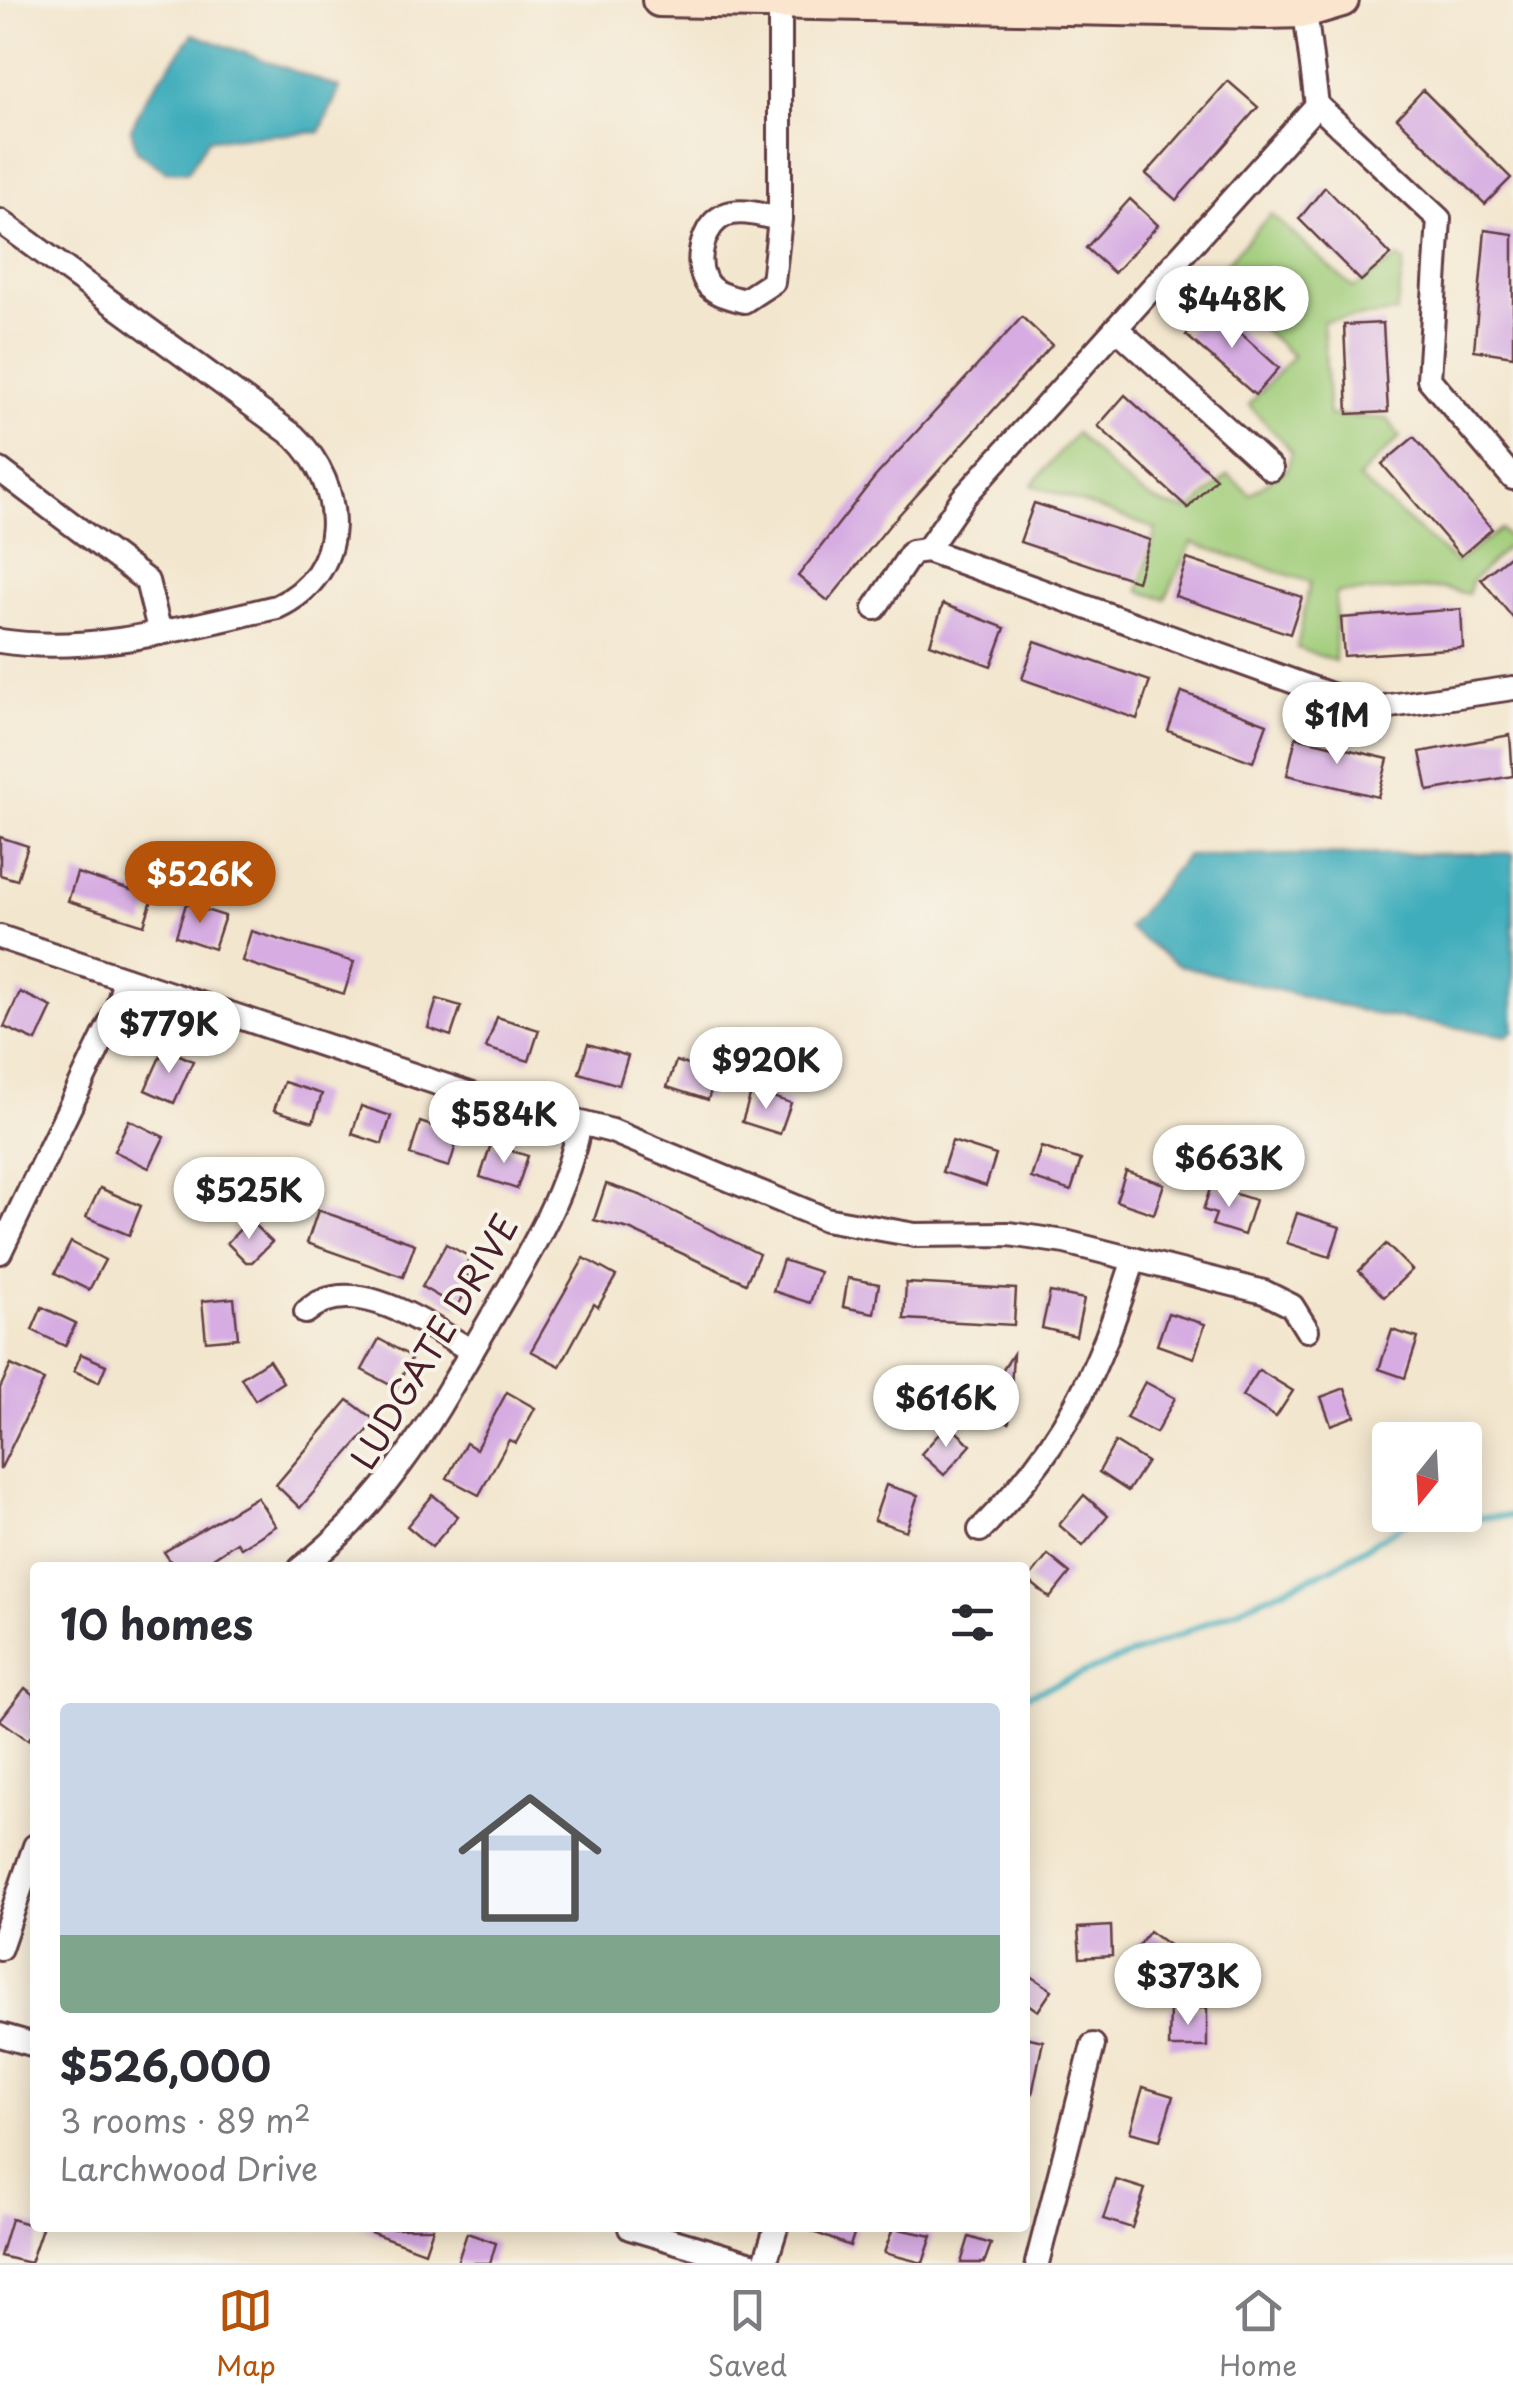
<!DOCTYPE html>
<meta charset="utf-8">
<style>
body{margin:0;font-family:"Playpen Sans",sans-serif;background:#f2f2f3;color:#2b2b33;height:100vh;display:flex;flex-direction:column;font-size:38px;white-space:nowrap}
*{box-sizing:border-box;margin:0}
p{font-size:32px;color:#7c7c81}
.icon{flex:none;width:55px;height:55px;fill:none;stroke:currentColor;stroke-width:2;stroke-linecap:round;stroke-linejoin:round}
.map{position:relative;flex:1;overflow:hidden}
.drawer{position:absolute;left:30px;top:1562px;width:1000px;height:670px;display:flex;flex-direction:column;background:#fff;border-radius:10px;box-shadow:0 5px 25px #0003}
.drawer>*{flex:none}
.needle{width:65px;rotate:198deg}
.fabs{position:absolute;left:1372px;top:1422px;display:grid;gap:20px}
.fabs a{display:grid;place-items:center;width:110px;height:110px;border-radius:10px;background:#fff;box-shadow:0 5px 25px #0003;font-size:50px}
.price{position:absolute;translate:-50% -85px;padding:0 22px;border-radius:35px;background:#fff;color:#222;font-size:32px;line-height:65px;filter:drop-shadow(0 2px 5px #0008)}
.price::after{content:'';position:absolute;left:50%;top:60px;width:30px;height:22px;margin-left:-15px;background:inherit;clip-path:polygon(0 0,100% 0,50% 100%)}
.price.on{background:#b45309;color:#fff}
ul{padding:0;list-style:none}
li{display:grid;align-content:center;gap:20px;height:530px;padding:0 30px}
li+li{border-top:2px solid #e1e1e2}
li span{display:grid;place-items:center;height:310px;border-radius:10px;color:#555}
li>.icon{margin-inline-start:auto}
span .icon{width:180px;height:180px;fill:#fffc;stroke-width:1}
li b{font-size:42px}
h2{display:flex;justify-content:space-between;align-items:center;height:120px;padding:0 30px;font-size:42px}
.menu{display:flex;justify-content:space-around;align-items:center;height:140px;border-top:2px solid #e1e1e2;background:#fff;font-size:28px;color:#7c7c81}
.menu a{display:grid;justify-items:center;gap:5px}
.menu .on{color:#b45309}
.map>svg:first-child{display:block}
.green{fill:#a2ce7b;stroke:#767653;stroke-width:2.5}
.water{fill:#3fadbc;stroke:#446674;stroke-width:2.5}
.lines{fill:none;stroke-linecap:round;stroke-linejoin:round}
.stream{stroke:#3fadbc;stroke-width:6}
.building{fill:#d6ace2}
.street-casing{stroke:#633d43;stroke-width:28}
.secondary-casing{stroke:#633d43;stroke-width:38}
.street{stroke:#fff;stroke-width:22}
.secondary{stroke:#fbe5cf;stroke-width:32}
.labels{text-anchor:middle;dominant-baseline:central;stroke-width:8;stroke-linejoin:round;paint-order:stroke}
.street-label{font-size:35px;fill:#4a1f2b;stroke:#f7f3e8}
</style>
<div class="map">
<svg width="1513" height="2263" viewBox="0 0 1513 2263">
<rect width="100%" height="100%" fill="#f7f3e8"/>
<filter id="ink" filterUnits="userSpaceOnUse"><feTurbulence type="fractalNoise" baseFrequency=".01" numOctaves="2"/><feDisplacementMap in="SourceGraphic" scale="20" xChannelSelector="R" yChannelSelector="G"/><feConvolveMatrix kernelMatrix="1 2 1 2 8 2 1 2 1" color-interpolation-filters="sRGB"/></filter>
<filter id="wash" filterUnits="userSpaceOnUse"><feTurbulence type="fractalNoise" baseFrequency=".0048" numOctaves="4" result="noise"/><feDisplacementMap in="SourceGraphic" scale="40" xChannelSelector="R" yChannelSelector="G"/><feGaussianBlur stdDeviation="2.25" result="paint"/><feColorMatrix in="noise" values="0 0 0 0 0 0 0 0 0 0 0 0 0 0 0 0 0 1.4 0 .05"/><feComposite in="paint" operator="in"/></filter>
<g filter="url(#wash)">
<rect width="100%" height="100%" fill="#f3e6ce"/>
<path class="green" d="M1271,214l82,74 45,-30 6,4 -8,51 -73,8 6,94 59,4 12,18 -42,41 98,85 45,-34 11,13 -40,39 -4,13 -25,-6 -107,5 -1,68 -38,-13 13,-66 -118,-39 -27,56 -26,-8 17,-62 -124,-44 44,-52c31,31 70,78 116,76l36,-34 22,19 37,-25 5,-17 -43,-47 44,-49 -83,-75z"/>
<g class="water">
<path d="M193,34l147,54 -20,44 -112,7 -20,33 -23,-1 -28,-20 -6,-22 16,-33z"/>
<path d="M1513,853v179l-6,4 -133,-22 -196,-49 -50,-37 58,-72z"/>
</g>
<g class="lines">
<path class="stream" d="M1025,1696l133,-52 174,-76 79,-48 102,-4"/>
</g>
<g id="blocks">
<g class="building">
<path d="M1228,81l30,26 -82,93 -30,-26z"/>
<path d="M1423,90l88,88 -26,26 -88,-86z"/>
<path d="M1325,187l66,68 -30,26 -62,-62z"/>
<path d="M1130,199l28,26 -44,48 -28,-25z"/>
<path d="M1485,230l28,4v122l-39,-6z"/>
<path d="M1211,306l68,62 -24,27 -69,-60z"/>
<path d="M1022,317l30,28 -164,182 -60,74 -30,-25 77,-99z"/>
<path d="M1383,323l5,89 -40,2 -4,-89z"/>
<path d="M1125,395l91,83 -28,30 -90,-82z"/>
<path d="M1414,437l78,92 -31,27 -79,-92z"/>
<path d="M1034,503l116,37 -13,41 -117,-39z"/>
<path d="M1513,553v65l-32,-39z"/>
<path d="M1187,559l115,38 -12,37 -115,-38z"/>
<path d="M943,604l62,24 -14,38 -61,-22z"/>
<path d="M1461,609l2,39 -119,8 -3,-38z"/>
<path d="M1035,641l115,40 -13,38 -115,-40z"/>
<path d="M1182,692l85,32 -14,38 -85,-31z"/>
<path d="M1510,735l3,41 -85,15 -8,-39z"/>
<path d="M1296,737l92,22 -10,38 -91,-22z"/>
<path d="M0,837l28,9 -11,34 -17,-5z"/>
<path d="M77,873l76,24 -9,28 -76,-24z"/>
<path d="M186,904l39,12 -11,33 -38,-13z"/>
<path d="M251,931l103,31 -10,32 -102,-33z"/>
<path d="M20,992l32,15 -16,34 -32,-14z"/>
<path d="M437,999l24,7 -10,30 -23,-8z"/>
<path d="M497,1017l42,13 -10,31 -43,-13z"/>
<path d="M588,1044l40,12 -9,29 -40,-12z"/>
<path d="M164,1048l29,13 -19,42 -29,-13z"/>
<path d="M676,1061l40,13 -8,26 -41,-13z"/>
<path d="M284,1082l38,12 -9,28 -39,-12z"/>
<path d="M752,1090l39,13 -11,31 -38,-12z"/>
<path d="M361,1106l30,10 -9,28 -30,-10z"/>
<path d="M129,1120l35,17 -15,31 -35,-17z"/>
<path d="M420,1122l39,13 -10,32 -39,-12z"/>
<path d="M952,1141l44,14 -10,31 -44,-14z"/>
<path d="M491,1144l37,12 -11,33 -37,-12z"/>
<path d="M1041,1147l40,13 -10,31 -40,-13z"/>
<path d="M1126,1171l38,13 -10,30 -38,-13z"/>
<path d="M606,1184l34,11 119,59 -13,29 -117,-54 -35,-9z"/>
<path d="M1211,1186l44,14 -11,35 -32,-10 4,-11 -13,-4z"/>
<path d="M100,1188l41,18 -12,29 -43,-18z"/>
<path d="M318,1210l97,34 -12,33 -96,-34z"/>
<path d="M1297,1213l43,14 -10,30 -43,-14z"/>
<path d="M249,1220l23,22 -20,20h-6l-19,-19z"/>
<path d="M71,1242l34,18 -16,30 -34,-17z"/>
<path d="M446,1244l24,13 -8,15 11,7 -16,28 -35,-20z"/>
<path d="M1386,1244l26,26 -28,27 -25,-26z"/>
<path d="M584,1258l32,18 -18,31 -4,-3 -34,62 -29,-15z"/>
<path d="M783,1260l37,12 -10,31 -37,-12z"/>
<path d="M848,1278l31,6 -5,29 -31,-6z"/>
<path d="M906,1283l110,6 -2,36 -110,-6z"/>
<path d="M1050,1292l34,7 -8,37 -34,-8z"/>
<path d="M234,1298l4,40 -32,3 -4,-40z"/>
<path d="M42,1307l34,16 -11,23 -33,-16z"/>
<path d="M1168,1313l37,11 -11,34 -37,-13z"/>
<path d="M1392,1330l26,8 -13,40 -26,-9z"/>
<path d="M379,1339l33,18 -16,31 -34,-18z"/>
<path d="M81,1354l25,11 -7,17 -25,-11z"/>
<path d="M1013,1354l-4,69 -29,-17z"/>
<path d="M269,1360l14,22 -28,18 -14,-22z"/>
<path d="M11,1365l33,15 -44,90v-82z"/>
<path d="M1259,1370l34,21 -17,26 -34,-21z"/>
<path d="M1145,1382l30,16 -19,35 -30,-15z"/>
<path d="M1345,1388l10,28 -24,9 -10,-28z"/>
<path d="M507,1392l28,16 -19,35 -7,-3 -30,55 -32,-17 19,-35 10,6z"/>
<path d="M348,1400l28,21 -76,87 -24,-23z"/>
<path d="M948,1424l23,21 -27,30 -23,-21z"/>
<path d="M1115,1442l32,20 -19,29 -29,-19z"/>
<path d="M886,1485l32,10 -12,36 -32,-11z"/>
<path d="M433,1495l25,21 -26,31 -25,-21z"/>
<path d="M1084,1495l24,21 -25,30 -24,-21z"/>
<path d="M257,1497l19,29 -35,22 -4,-6 -39,26h-23l-11,-16z"/>
<path d="M1048,1555l22,18 -20,25 -22,-18z"/>
<path d="M25,1688l10,8v35l-7,9 -28,-20z"/>
<path d="M1111,1926l1,30 -32,2 -2,-30z"/>
<path d="M1149,1931l29,21 -21,30 -30,-21z"/>
<path d="M1025,1972l27,18 -14,21 -13,-9z"/>
<path d="M1170,2008h37v39h-38z"/>
<path d="M1025,2037l18,4 -11,53 -7,-1z"/>
<path d="M1143,2087l30,9 -13,44 -30,-8z"/>
<path d="M1116,2180l29,9 -13,39 -29,-9z"/>
<path d="M11,2219l31,9 -12,35 -30,-7z"/>
<path d="M359,2228h74l-8,24z"/>
<path d="M803,2228h53l-6,18z"/>
<path d="M893,2228l39,8 -9,27 -39,-10z"/>
<path d="M467,2233l29,10 -6,20h-33z"/>
<path d="M969,2237l22,7 -7,19h-23z"/>
</g>
</g>
</g>
<g filter="url(#ink)">
<use href="#blocks" fill-opacity="0" stroke="#633d43" stroke-width="2.5"/>
<g class="lines">
<defs>
<g id="street">
<path d="M780,4v215l-7,63 -29,19c-14,-4 -34,-7 -40,-23 -9,-20 0,-54 21,-63 16,-7 39,1 55,4"/>
<path d="M1305,11l12,94 122,114 -10,160 84,99"/>
<path d="M1317,105l-354,393 -36,52 443,159 143,-21"/>
<path d="M0,221l294,215c53,51 56,137 -17,171 -90,20 -184,48 -277,34"/>
<path d="M1116,328l155,141"/>
<path d="M0,470l147,111 13,52"/>
<path d="M875,608l37,-56 15,-2"/>
<path d="M0,937l476,159 136,35 213,88 90,16 94,-1 56,8 199,50 28,14 15,24"/>
<path d="M0,1252l117,-243 8,-30"/>
<path d="M306,1312c46,-42 122,14 166,39"/>
<path d="M980,1530c87,-88 117,-156 154,-271"/>
<path d="M301,1568c87,-66 134,-154 188,-246 38,-65 77,-125 91,-199"/>
<path d="M0,1948l35,-102"/>
<path d="M0,2035l35,10"/>
<path d="M630,2228l118,35"/>
<path d="M765,2263l11,-35"/>
<path d="M1037,2263l56,-218"/>
</g>
<path id="secondary" d="M659,0l605,12 41,-1 37,-11"/>
</defs>
<use href="#street" class="street-casing"/>
<use href="#secondary" class="secondary-casing"/>
<use href="#street" class="street"/>
<use href="#secondary" class="secondary"/>
</g>
</g>
<g class="labels">
<g class="street-label">
<text transform="translate(433 1341) rotate(-59)">LUDGATE DRIVE</text>
</g>
</g>
</svg>
<div class="fabs">
<a><svg class="needle" viewBox="-14 -14 28 28"><path d="M0-13l5 13h-10z" fill="#e53935"/><path d="M0 13l5-13h-10z" fill="#7c7c81"/></svg></a>
</div>
<b class="price" style="left:1232px;top:351px">$448K</b>
<b class="price" style="left:1337px;top:767px">$1M</b>
<b class="price on" style="left:200px;top:926px">$526K</b>
<b class="price" style="left:169px;top:1076px">$779K</b>
<b class="price" style="left:766px;top:1112px">$920K</b>
<b class="price" style="left:504px;top:1166px">$584K</b>
<b class="price" style="left:1229px;top:1210px">$663K</b>
<b class="price" style="left:249px;top:1242px">$525K</b>
<b class="price" style="left:946px;top:1450px">$616K</b>
<b class="price" style="left:1188px;top:2028px">$373K</b>
<section class="drawer">
<h2>10 homes<svg class="icon" aria-label="filters" viewBox="0 0 24 24"><path d="M4 7h16M4 17h16"/><circle cx="9" cy="7" r="2"/><circle cx="15" cy="17" r="2"/></svg></h2>
<ul>
<li><span style="background:linear-gradient(#c9d6e8 75%,#7fa58c 0)"><svg class="icon" aria-label="home" viewBox="0 0 24 24"><path d="M3 11l9-7 9 7M6 9v11h12V9"/></svg></span><div><b>$526,000</b><p>3 rooms · 89 m²</p><p>Larchwood Drive</p></div></li>
</ul>
</section>
</div>
<nav class="menu">
<a class="on"><svg class="icon" aria-label="map" viewBox="0 0 24 24"><path d="M3 6l6-2 6 2 6-2v14l-6 2-6-2-6 2zM9 4v14M15 6v14"/></svg>Map</a>
<a><svg class="icon" aria-label="saved" viewBox="0 0 24 24"><path d="M7 4h10v16l-5-4-5 4z"/></svg>Saved</a>
<a><svg class="icon" aria-label="home" viewBox="0 0 24 24"><path d="M3 11l9-7 9 7M6 9v11h12V9"/></svg>Home</a>
</nav>
